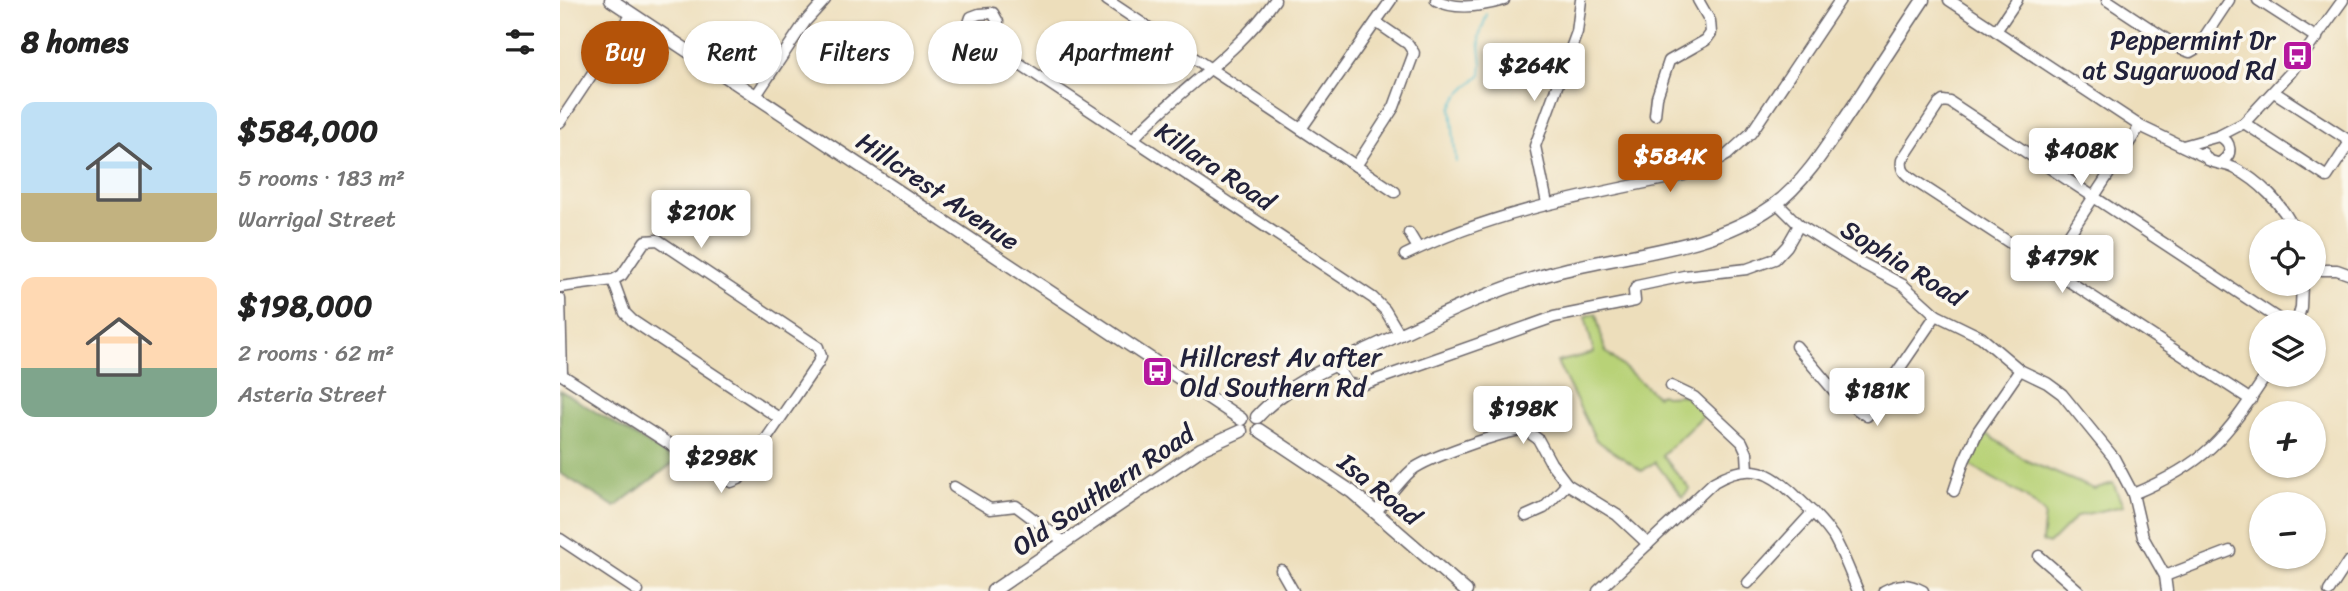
<!DOCTYPE html>
<meta charset="utf-8">
<style>
body{margin:0;font-family:Sriracha,sans-serif;background:#f2f2f2;color:#222;height:100vh;display:flex;flex-direction:column;font-size:26px;white-space:nowrap}
*{box-sizing:border-box;margin:0}
p{font-size:23px;color:#767676}
.icon{flex:none;width:38px;height:38px;fill:none;stroke:currentColor;stroke-width:2;stroke-linecap:round;stroke-linejoin:round}
.map{position:relative;flex:1;overflow:hidden}
.drawer{display:flex;flex-direction:column;background:#fff;width:560px}
.drawer>*{flex:none}
.top-card{position:absolute;left:21px;top:21px;width:665px;height:63px;display:flex;gap:14px}
.tools{position:absolute;left:1689px;top:219px;display:grid;gap:14px}
.tools a{display:grid;place-items:center;width:77px;height:77px;border-radius:50%;background:#fff;box-shadow:0 2px 5px #0004;font-size:35px}
.price{position:absolute;translate:-50% -60px;padding:0 16px;border-radius:7px;background:#fff;color:#222;font-size:23px;line-height:46px;filter:drop-shadow(0 2px 4px #0008)}
.price::after{content:'';position:absolute;left:50%;top:42px;width:21px;height:16px;margin-left:-10px;background:inherit;clip-path:polygon(0 0,100% 0,50% 100%)}
.price.on{background:#b45309;color:#fff}
ul{padding:0;list-style:none}
li{display:flex;align-items:center;gap:21px;height:175px;padding:0 21px}
li span{display:grid;place-items:center;flex:none;width:196px;height:140px;border-radius:14px;color:#555}
li>.icon{margin-inline-start:auto}
span .icon{width:84px;height:84px;fill:#fffc;stroke-width:1}
li b{font-size:30px}
h2{display:flex;justify-content:space-between;align-items:center;height:84px;padding:0 21px;font-size:30px}
.chip{padding:0 24px;border-radius:32px;background:#fff;box-shadow:0 2px 5px #0004;font-size:24px;line-height:63px}
.chip.on{background:#b45309;color:#fff}
main{display:flex;flex:1;min-height:0}
.map>svg:first-child{display:block}
.green{fill:#b8d277;stroke:#6d7a59;stroke-width:2}
.forest{fill:#92b468;stroke:#5a6b52;stroke-width:2}
.lines{fill:none;stroke-linecap:round;stroke-linejoin:round}
.stream{stroke:#4dbac9;stroke-width:2}
.minor-casing{stroke:#696468;stroke-width:13}
.major-casing{stroke:#696468;stroke-width:15}
.minor{stroke:#fff;stroke-width:10}
.major{stroke:#fff;stroke-width:12}
.labels{text-anchor:middle;dominant-baseline:central;stroke-width:7;stroke-linejoin:round;paint-order:stroke}
.poi-label{font-size:26px;fill:#22223b;stroke:#fbf7ec;text-anchor:end}
.street-label{font-size:26px;fill:#22223b;stroke:#fbf7ec}
</style>
<main>
<section class="drawer">
<h2>8 homes<svg class="icon" aria-label="filters" viewBox="0 0 24 24"><path d="M4 7h16M4 17h16"/><circle cx="9" cy="7" r="2"/><circle cx="15" cy="17" r="2"/></svg></h2>
<ul>
<li><span style="background:linear-gradient(#bfe0f5 65%,#c2b280 0)"><svg class="icon" aria-label="home" viewBox="0 0 24 24"><path d="M3 11l9-7 9 7M6 9v11h12V9"/></svg></span><div><b>$584,000</b><p>5 rooms · 183 m²</p><p>Warrigal Street</p></div></li>
<li><span style="background:linear-gradient(#ffd9b3 65%,#7fa58c 0)"><svg class="icon" aria-label="home" viewBox="0 0 24 24"><path d="M3 11l9-7 9 7M6 9v11h12V9"/></svg></span><div><b>$198,000</b><p>2 rooms · 62 m²</p><p>Asteria Street</p></div></li>
</ul>
</section>
<div class="map">
<svg width="1788" height="591" viewBox="0 0 1788 591">
<rect width="100%" height="100%" fill="#fbf7ec"/>
<filter id="ink" filterUnits="userSpaceOnUse"><feTurbulence type="fractalNoise" baseFrequency=".0143" numOctaves="2"/><feDisplacementMap in="SourceGraphic" scale="14" xChannelSelector="R" yChannelSelector="G"/><feConvolveMatrix kernelMatrix="1 2 1 2 8 2 1 2 1" color-interpolation-filters="sRGB"/></filter>
<filter id="wash" filterUnits="userSpaceOnUse"><feTurbulence type="fractalNoise" baseFrequency=".00686" numOctaves="4" result="noise"/><feDisplacementMap in="SourceGraphic" scale="28" xChannelSelector="R" yChannelSelector="G"/><feGaussianBlur stdDeviation="1.57" result="paint"/><feColorMatrix in="noise" values="0 0 0 0 0 0 0 0 0 0 0 0 0 0 0 0 0 1.4 0 .05"/><feComposite in="paint" operator="in"/></filter>
<g filter="url(#wash)">
<rect width="100%" height="100%" fill="#eddebb"/>
<g class="green">
<path d="M1036,314l9,37 52,45 4,-2 4,2 18,-1 23,18 -44,42 28,34 -8,8 -27,-35 -13,9 -46,-31 -39,-78 37,-9 -9,-37z"/>
<path d="M1427,434l40,27 67,28 19,-6 10,23 -46,10 -28,28 -7,-2 3,-28 -19,-17 -57,-32z"/>
</g>
<path class="forest" d="M0,390l116,71 -61,46 -55,-34z"/>
<g class="lines">
<path class="stream" d="M896,162l-5,-54 7,-12 23,-22 1,-10 -3,-27 8,-23"/>
</g>
</g>
<g filter="url(#ink)">
<g class="lines">
<defs>
<g id="minor">
<path d="M547,0l288,192"/>
<path d="M876,0c20,11 47,6 68,0"/>
<path d="M1389,0l191,126 65,31"/>
<path d="M1547,0l74,49 9,3 7,-4 32,-48"/>
<path d="M1698,0l59,38"/>
<path d="M1436,31l21,-31"/>
<path d="M433,46l-23,-15 -1,-8 2,-6 8,-3 14,-1 5,9 -5,24 380,252 12,12 15,25"/>
<path d="M1714,92l74,48"/>
<path d="M195,97l50,-75 20,-22"/>
<path d="M1095,115l2,-18 12,-36 37,-21 5,-7 -1,-12 -12,-21"/>
<path d="M0,122l72,-108"/>
<path d="M1684,123l83,54 21,-32"/>
<path d="M741,129l90,-129"/>
<path d="M1659,136c13,6 14,19 2,26"/>
<path d="M573,139c45,-49 104,-84 142,-139"/>
<path d="M1623,146l36,-10 25,-13 47,-51 52,-72"/>
<path d="M1643,153l5,7c9,4 17,4 26,8 26,13 49,37 61,63"/>
<path d="M796,166l38,-59 20,-54 -6,-9 -32,-22"/>
<path d="M987,203l-12,-57 42,-114 4,-32"/>
<path d="M1217,203l22,22 55,34 49,26 33,30 45,22 39,33 27,13 15,11 52,64 19,36 10,43 22,39 2,15"/>
<path d="M849,233l9,15"/>
<path d="M845,255c89,-44 183,-60 279,-80l22,-8 21,-12 24,-22 89,-133"/>
<path d="M1488,267l92,-141"/>
<path d="M1754,270h23l11,4"/>
<path d="M53,280l12,33 8,8 146,97"/>
<path d="M0,287l53,-7 9,-5 23,-34 13,-1 160,107 3,9 -3,7 -79,116 -8,3 -7,-3 -162,-104 -2,-76"/>
<path d="M1737,322l4,-15 1,-23"/>
<path d="M1236,346l44,52 27,18 69,-101"/>
<path d="M776,365l11,18 12,3 195,-69 81,-16 -1,-10 3,-5 47,-10 63,-7 28,-10 12,-13 12,-21"/>
<path d="M1111,386l23,11 48,45 5,11 1,17"/>
<path d="M1691,400l-336,-219c-8,-6 -15,-9 -13,-21l37,-56 4,-3 7,1 333,220"/>
<path d="M394,487l36,22 26,-3 48,36"/>
<path d="M1394,491l10,-30 14,-30 42,-61"/>
<path d="M1573,494c72,-30 92,-55 134,-120"/>
<path d="M816,512c12,-14 22,-30 36,-42 15,-12 94,-40 113,-40l13,9 13,24 16,21 50,31 31,29"/>
<path d="M966,516l18,-8 23,-24"/>
<path d="M0,539l78,52"/>
<path d="M1479,556l40,35"/>
<path d="M721,570l12,21"/>
<path d="M1605,576l65,-25"/>
<path d="M1188,583l65,-71"/>
<path d="M1038,591l116,-109c37,-22 58,-10 86,18 12,11 23,22 33,36 10,17 17,37 25,55"/>
<path d="M1324,591c15,-8 24,-8 39,0"/>
<path d="M1769,591l19,-29"/>
</g>
<g id="major">
<path d="M51,0l630,419"/>
<path d="M697,417c30,-34 78,-52 118,-71 60,-28 117,-57 181,-74 75,-20 153,-21 217,-66 34,-25 57,-65 80,-99 23,-36 46,-71 70,-107"/>
<path d="M699,430l93,62 114,99"/>
<path d="M433,591l208,-142 40,-18"/>
</g>
</defs>
<use href="#minor" class="minor-casing"/>
<use href="#major" class="major-casing"/>
<use href="#minor" class="minor"/>
<use href="#major" class="major"/>
</g>
</g>
<defs>
<symbol id="bus-square" viewBox="-11 -11 22 22"><rect x="-9" y="-9" width="18" height="18" rx="4" fill="#b5179e" stroke="#fbf7ec"/><path d="M-5-6H5V4H4V6H2V4H-2V6H-4V4H-5ZM-3.5-4V0h7V-4ZM-3.5 1.2v1.5H-2V1.2ZM2 1.2v1.5H3.5V1.2Z" fill="#fff"/></symbol>
</defs>
<g fill-rule="evenodd">
<use href="#bus-square" x="1720" y="38" width="35" height="35"/>
<use href="#bus-square" x="580" y="354" width="35" height="35"/>
</g>
<g class="labels">
<g class="poi-label">
<text x="1715" y="40">Peppermint Dr<tspan x="1715" dy="30">at Sugarwood Rd</tspan></text>
<text x="620" y="357" text-anchor="start">Hillcrest Av after<tspan x="620" dy="30">Old Southern Rd</tspan></text>
</g>
<g class="street-label">
<text transform="translate(655 166) rotate(34)">Killara Road</text>
<text transform="translate(378 191) rotate(34)">Hillcrest Avenue</text>
<text transform="translate(1343 263) rotate(32)">Sophia Road</text>
<text transform="translate(820 489) rotate(39)">Isa Road</text>
<text transform="translate(543 490) rotate(-34)">Old Southern Road</text>
</g>
</g>
</svg>
<div class="tools">
<a><svg class="icon" aria-label="locate" viewBox="0 0 24 24"><circle cx="12" cy="12" r="6"/><path d="M12 2v4M12 18v4M2 12h4M18 12h4"/></svg></a>
<a><svg class="icon" aria-label="layers" viewBox="0 0 24 24"><path d="M12 4l9 5-9 5-9-5zM3 14l9 5 9-5"/></svg></a>
<a>+</a>
<a>−</a>
</div>
<b class="price" style="left:974px;top:103px">$264K</b>
<b class="price" style="left:1521px;top:188px">$408K</b>
<b class="price on" style="left:1110px;top:194px">$584K</b>
<b class="price" style="left:141px;top:250px">$210K</b>
<b class="price" style="left:1502px;top:295px">$479K</b>
<b class="price" style="left:1317px;top:428px">$181K</b>
<b class="price" style="left:963px;top:446px">$198K</b>
<b class="price" style="left:161px;top:495px">$298K</b>
<div class="top-card">
<a class="chip on">Buy</a>
<a class="chip">Rent</a>
<a class="chip">Filters</a>
<a class="chip">New</a>
<a class="chip">Apartment</a>
</div>
</div>
</main>
